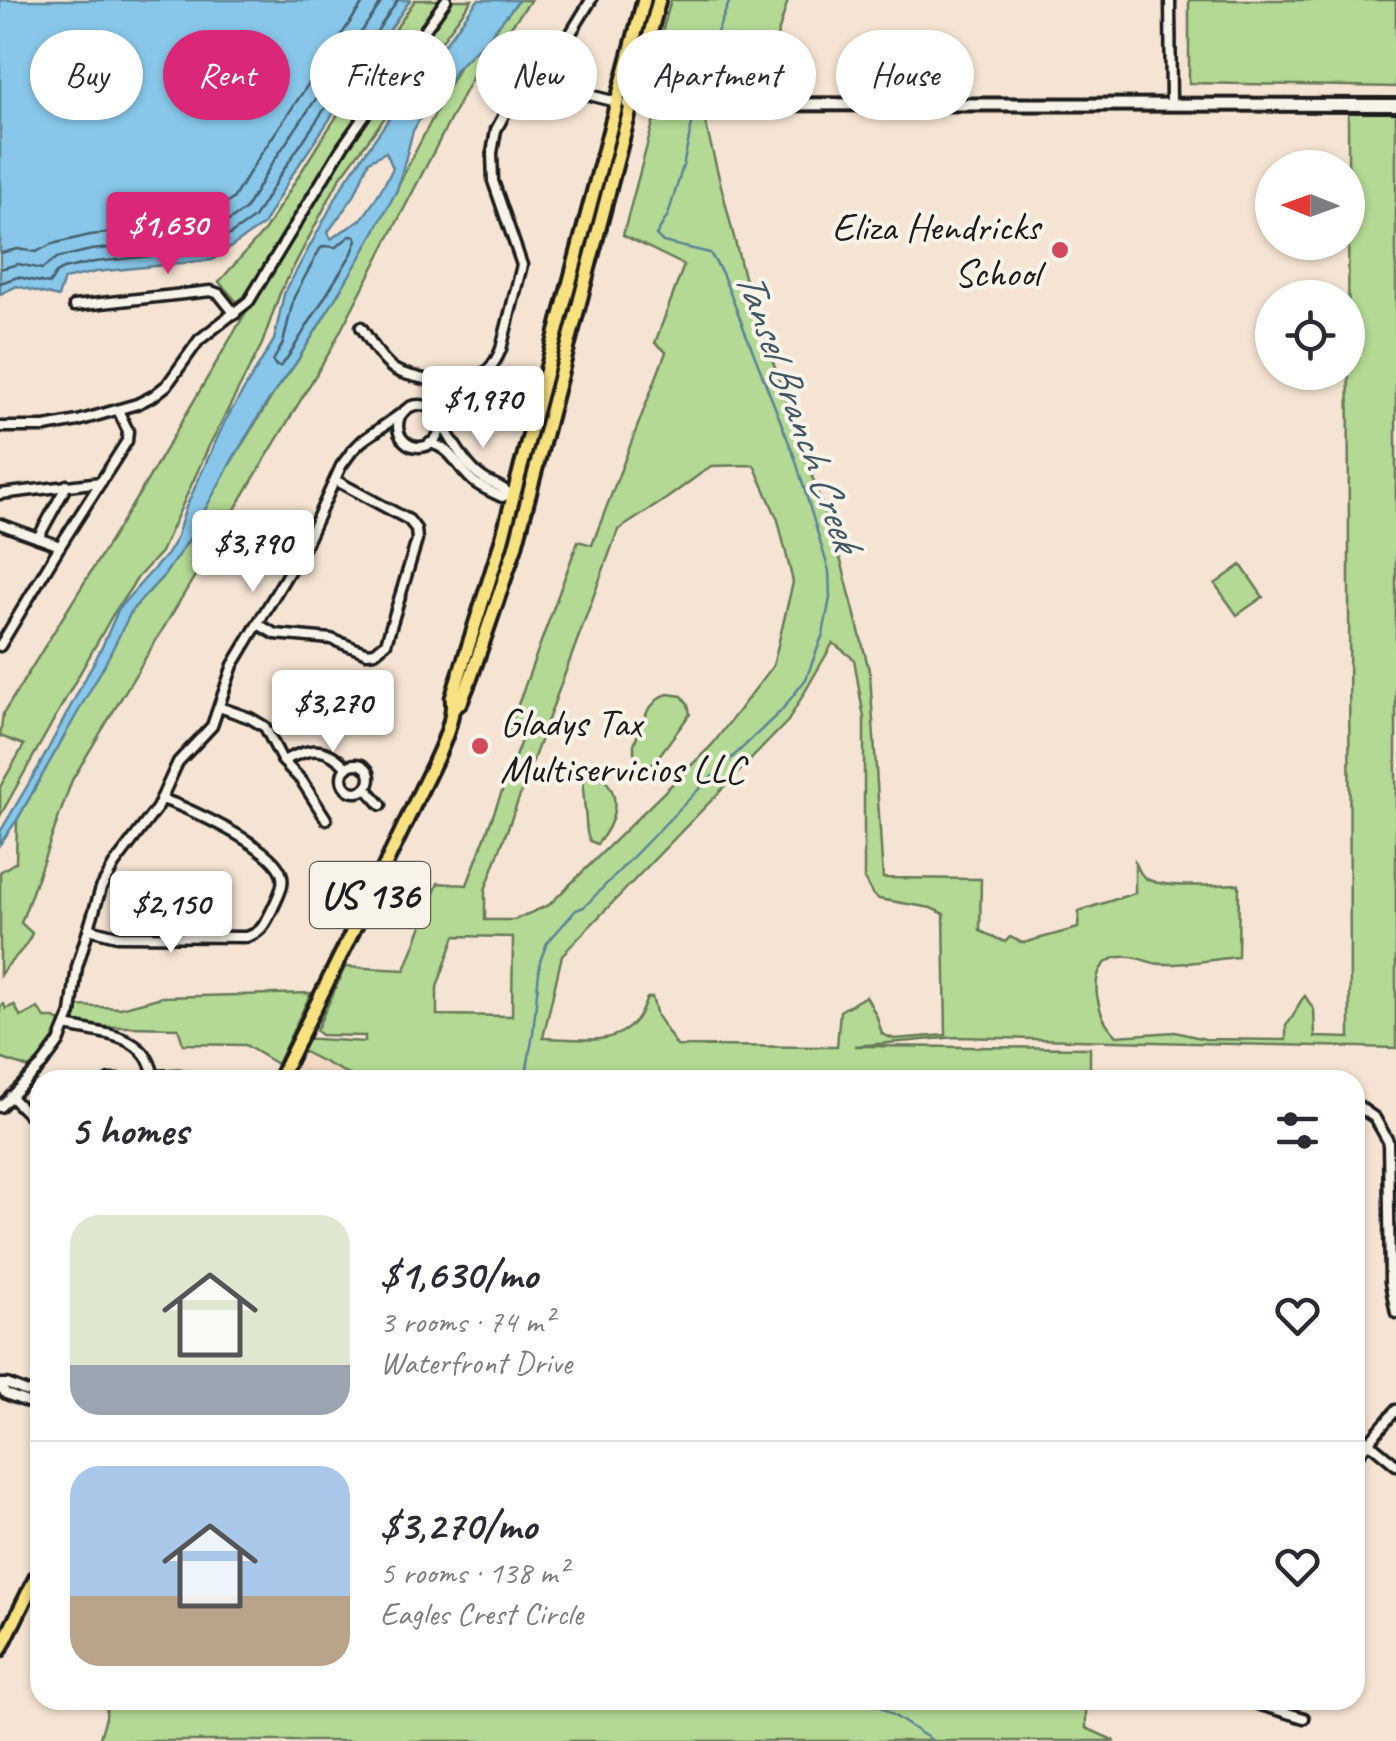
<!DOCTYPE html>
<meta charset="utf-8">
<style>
body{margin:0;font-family:Caveat,sans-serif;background:#f7f7f7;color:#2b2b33;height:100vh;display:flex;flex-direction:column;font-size:38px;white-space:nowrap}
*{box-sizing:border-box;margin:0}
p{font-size:32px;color:#7c7c81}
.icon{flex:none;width:55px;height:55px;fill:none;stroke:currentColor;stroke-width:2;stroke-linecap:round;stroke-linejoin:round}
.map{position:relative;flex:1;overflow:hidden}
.details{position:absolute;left:30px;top:1070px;width:1335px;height:640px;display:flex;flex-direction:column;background:#fff;border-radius:30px;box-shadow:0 2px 8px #0004}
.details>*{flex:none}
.banner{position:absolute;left:30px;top:30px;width:1338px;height:90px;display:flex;gap:20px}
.needle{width:65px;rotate:271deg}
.controls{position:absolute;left:1255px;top:150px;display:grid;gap:20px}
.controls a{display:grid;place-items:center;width:110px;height:110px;border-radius:50%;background:#fff;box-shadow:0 2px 8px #0004;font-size:50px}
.price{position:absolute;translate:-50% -85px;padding:0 22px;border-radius:10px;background:#fff;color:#222;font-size:32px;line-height:65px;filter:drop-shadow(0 2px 5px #0008)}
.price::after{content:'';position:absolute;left:50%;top:60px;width:30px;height:22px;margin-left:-15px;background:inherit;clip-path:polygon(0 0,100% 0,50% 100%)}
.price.active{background:#db2777;color:#fff}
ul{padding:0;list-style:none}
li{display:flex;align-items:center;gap:30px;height:250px;padding:0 40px}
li+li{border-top:2px solid #e1e1e2}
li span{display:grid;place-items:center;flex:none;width:280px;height:200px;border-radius:30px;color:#555}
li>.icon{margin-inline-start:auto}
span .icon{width:120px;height:120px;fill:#fffc;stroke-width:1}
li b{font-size:42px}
h2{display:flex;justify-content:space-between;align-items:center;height:120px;padding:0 40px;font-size:42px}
.pill{padding:0 35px;border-radius:45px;background:#fff;box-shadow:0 2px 8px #0004;font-size:35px;line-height:90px}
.pill.active{background:#db2777;color:#fff}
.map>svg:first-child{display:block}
.built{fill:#f4d9c4}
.green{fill:#b3d994;stroke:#687a58;stroke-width:2.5;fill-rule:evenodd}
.water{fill:#88c7e9;stroke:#5d8397;stroke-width:2.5;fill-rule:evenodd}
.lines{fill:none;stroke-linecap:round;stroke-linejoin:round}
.shore{stroke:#47606e;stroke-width:2.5}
.stream{stroke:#5d8397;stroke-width:2.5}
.minor-casing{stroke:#1c1c1c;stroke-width:15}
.secondary-casing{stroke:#1c1c1c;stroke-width:18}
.primary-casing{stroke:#1c1c1c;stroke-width:19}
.minor{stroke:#f7f3e8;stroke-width:8}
.secondary{stroke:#f7f3e8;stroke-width:10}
.primary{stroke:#f8e181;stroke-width:11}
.poi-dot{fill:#d1495b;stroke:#f7f3e8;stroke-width:4}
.labels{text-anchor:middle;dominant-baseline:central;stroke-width:8;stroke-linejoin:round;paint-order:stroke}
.shield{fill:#f7f3e8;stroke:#5e5c59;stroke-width:2.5}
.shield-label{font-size:38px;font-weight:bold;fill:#1c1c1c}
.poi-label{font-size:40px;fill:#1c1c1c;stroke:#f7f3e8;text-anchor:end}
.water-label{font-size:42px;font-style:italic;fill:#425864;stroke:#f7f3e8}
</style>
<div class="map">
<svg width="1396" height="1741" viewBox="0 0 1396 1741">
<rect width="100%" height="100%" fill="#f5e4d3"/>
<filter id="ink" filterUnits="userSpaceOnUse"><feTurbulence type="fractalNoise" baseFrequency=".01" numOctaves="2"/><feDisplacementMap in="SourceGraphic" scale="20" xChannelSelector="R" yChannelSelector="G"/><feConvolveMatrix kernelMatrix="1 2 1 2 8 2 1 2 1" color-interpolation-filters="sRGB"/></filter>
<g filter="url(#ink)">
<path class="built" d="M296,1048l64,32h-79z"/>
<g class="green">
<path d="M415,0h57l-132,178 -60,115 -18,51 -53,102 -48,106 -23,25 -26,39 -112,200v-29l24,-42 -24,-9 3,-22 141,-228 102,-174 -27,-30 46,-52 54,-87z"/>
<path d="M518,0h13l-58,76 -144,277 -257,427 -51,143 11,10c-6,17 -22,27 -32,42v-103l16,-10 1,-42 115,-210 33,-36 37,-57 10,-24 62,-100 22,-30 72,-119 93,-181 28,-26z"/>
<path d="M671,0h117l-27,90 -113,-7z"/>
<path d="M1189,0h207v87l-207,-4z"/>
<path d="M657,108l45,2 42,167 98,287 28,110 13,204 98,1 -1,52 25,11 5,-5 13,6 55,-15 1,-17 56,-18v-31c3,5 4,10 8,14 15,15 75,8 96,8l-1,73c-25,2 -52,8 -77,7 -10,0 -20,-6 -30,-7 -27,-3 -37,14 -34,38 3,18 7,28 20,41l58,-4 30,7 81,1v-15c10,-8 10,-21 19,-29l9,14 1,27 35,1 -2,-927 48,1v936l-439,-11 -102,9 235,2v32h-730l-64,-32 4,-10 65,4v-6l-44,-1 -5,-4 29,-64 60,3 33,-87 29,2 55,-147 -13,-9 69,-188 14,4 74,-193 -11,-9 29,-78 -61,-30zM754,465l24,55 15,62 -20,84 -61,79 -163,160 -35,15h-29v-30l133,-360 48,-31 45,-33zM833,643l21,16 10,59v161l9,16 6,4 52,9 13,6 2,121 -52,4 -12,-5 -5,-17 -11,-21 -26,15 -3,36 -160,-1 -20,-30 -5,-19 -5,1c-3,7 -6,16 -11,22 -21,28 -63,18 -93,18l19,-83 226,-234zM455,936l58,1 -1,79 -75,-1v-28z"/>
<path d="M1241,565l22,32 -26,18 -22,-31z"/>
<path d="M668,694l14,2 6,8 2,10 -37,50 -10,9 -9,-21v-8l14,-34 12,-13z"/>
<path d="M600,776c24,18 15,48 -3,68l-7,-3 -3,-8 -4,-45 1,-7 5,-4z"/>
<path d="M311,993l-34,71 -32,-19 -62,-1 -5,-16 -103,-2 2,-20 44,2 41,-11z"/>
<path d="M4,1004l2,5 8,-4 7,12 17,-9 7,10h10l6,5c-4,18 -18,33 -32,45l-29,-10v-51z"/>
<path d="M107,1700h979v28l29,13h-1016l7,-24z"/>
</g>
<g class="water">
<path d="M0,0h410l-120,178 -27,47 -51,35 -116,12 -32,7 -6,18 -41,-11 -17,8z"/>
<path d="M478,0h41l-30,37 -34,33 -6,13 -10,8 -9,19 -9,7 -8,14 -16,59 -37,68 -64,105 -28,38 -36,59 -44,81 -23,33 -33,36 -27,54 -88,156 -17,24v-12l38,-64 64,-121 17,-39 48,-54 9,-15 10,-32 39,-86 49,-81 10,-46 60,-111 56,-80zM386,152l7,16c-5,10 -27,49 -35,54 -10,6 -18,10 -27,17l-3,-7 26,-36 15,-35z"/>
</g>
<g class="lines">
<g class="shore">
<path d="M350,236h5l2,4 -5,13 -64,104 -7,9h-5l-3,-5 10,-18 11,-46 26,-48 4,-3 12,1z"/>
<path d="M0,253l18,-4 18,3 16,-8 38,-9 107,-11 36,-25 26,-42 106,-157"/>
<path d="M0,269l18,-5 24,5 15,-11 34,-8 112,-12 42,-28 26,-45 112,-165"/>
<path d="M0,283l18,-6 31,7 7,-11 7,-4 32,-7 113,-12 46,-32 28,-46 116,-172"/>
</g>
<g class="stream">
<path d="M696,102l6,-32 28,-70"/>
<path d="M525,1080l8,-46 7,-73 7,-18 29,-33 8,-3 113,-116 84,-80 25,-32 17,-45 7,-36 -1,-27 -34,-113 -73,-185 -12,-20 -47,-11 -7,-7 12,-20 15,-49 12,-56"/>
<path d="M870,1700l63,41"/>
</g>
<defs>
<g id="minor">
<path d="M1170,0l1,105"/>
<path d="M521,89l40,-1 56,14"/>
<path d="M74,306l137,-15 8,3 16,20"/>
<path d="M361,327c9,13 17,29 29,39 8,8 20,9 30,12 34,9 66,10 81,-29l21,-84 -29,-84 -1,-28 4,-23 17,-32 47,-47 31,-51"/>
<circle cx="419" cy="426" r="21"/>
<path d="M439,419c12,19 25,46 44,59 9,7 19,7 26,16"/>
<path d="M0,427h45l33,-6 59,-17 16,-8 14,-11 32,-45 50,-39 94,-155 103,-146"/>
<path d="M430,443c23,6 26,23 43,38 8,7 19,11 29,16l7,-3 5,1"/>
<path d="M0,494l101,-12"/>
<path d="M0,524l60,22"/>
<path d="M38,538l29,-53"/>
<path d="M258,624l17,10 56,5 36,14 8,-1 11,-9 31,-103 -1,-11 -7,-9 -74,-40"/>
<path d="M0,646l60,-100 67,-105 1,-10 -10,-21"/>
<path d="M219,707l31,11 15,9 17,33 20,21 24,38"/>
<path d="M283,761c26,-13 42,-17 64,7"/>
<circle cx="356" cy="778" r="14"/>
<path d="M366,788l15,17"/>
<path d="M89,929l28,7 129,1c16,-4 19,-14 26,-27 5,-12 14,-25 9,-37 -9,-26 -93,-66 -120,-74"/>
<path d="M66,1026c37,8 84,8 88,54"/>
<path d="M154,1076l25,-1 13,5"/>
<path d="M109,1080h9"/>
<path d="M10,1096l30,30"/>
<path d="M1355,1104l20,14 13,23 2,141 6,31"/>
<path d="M0,1107l42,-42 17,-23 12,-29 6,-46 24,-79 13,-23 43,-57 21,-46 34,-36 21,-61 73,-122 35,-77 11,-15 10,-10 40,-28"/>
<path d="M0,1384h7l33,13"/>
<path d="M0,1386l6,8 34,13"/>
<path d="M1355,1431l41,34"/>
<path d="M1355,1458l41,-48"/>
<path d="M1244,1700l60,18"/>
</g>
<path id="secondary" d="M628,104l768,1"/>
<g id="primary">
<path d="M454,708l7,-6 10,-25 44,-129 144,-548"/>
<path d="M279,1080c45,-92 92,-183 135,-275 12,-28 43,-78 38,-107l49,-155 143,-543"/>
<path d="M0,1650l40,-81"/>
</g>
</defs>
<use href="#minor" class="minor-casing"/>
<use href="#secondary" class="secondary-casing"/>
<use href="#primary" class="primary-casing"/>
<use href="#minor" class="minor"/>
<use href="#secondary" class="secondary"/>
<use href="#primary" class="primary"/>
</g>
</g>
<g class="poi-dot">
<circle cx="1060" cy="250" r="10"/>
<circle cx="480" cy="746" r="10"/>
</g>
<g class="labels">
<rect class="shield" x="310" y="862" width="120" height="66" rx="8"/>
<g class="shield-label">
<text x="370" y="895">US 136</text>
</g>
<g class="poi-label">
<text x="1040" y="227">Eliza Hendricks<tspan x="1040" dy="46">School</tspan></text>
<text x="500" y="723" text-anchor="start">Gladys Tax<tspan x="500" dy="46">Multiservicios LLC</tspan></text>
</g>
<g class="water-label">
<text transform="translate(798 410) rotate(70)">Tansel Branch Creek</text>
</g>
</g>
</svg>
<div class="controls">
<a><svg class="needle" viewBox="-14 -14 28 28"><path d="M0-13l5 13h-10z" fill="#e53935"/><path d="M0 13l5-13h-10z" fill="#7c7c81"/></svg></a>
<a><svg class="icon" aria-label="locate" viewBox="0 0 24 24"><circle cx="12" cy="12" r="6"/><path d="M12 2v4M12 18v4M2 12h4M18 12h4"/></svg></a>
</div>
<b class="price active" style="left:168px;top:277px">$1,630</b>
<b class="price" style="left:483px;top:451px">$1,970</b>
<b class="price" style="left:253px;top:595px">$3,790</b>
<b class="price" style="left:333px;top:755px">$3,270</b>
<b class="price" style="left:171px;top:956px">$2,150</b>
<div class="banner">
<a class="pill">Buy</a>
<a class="pill active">Rent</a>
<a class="pill">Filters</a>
<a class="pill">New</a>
<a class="pill">Apartment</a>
<a class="pill">House</a>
</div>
<section class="details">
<h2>5 homes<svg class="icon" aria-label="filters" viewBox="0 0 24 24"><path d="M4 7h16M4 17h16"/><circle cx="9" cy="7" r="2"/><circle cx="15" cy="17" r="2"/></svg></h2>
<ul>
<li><span style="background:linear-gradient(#dfe7d0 75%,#9aa5b1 0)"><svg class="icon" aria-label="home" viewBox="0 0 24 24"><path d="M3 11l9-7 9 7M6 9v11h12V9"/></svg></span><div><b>$1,630/mo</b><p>3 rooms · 74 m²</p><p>Waterfront Drive</p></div><svg class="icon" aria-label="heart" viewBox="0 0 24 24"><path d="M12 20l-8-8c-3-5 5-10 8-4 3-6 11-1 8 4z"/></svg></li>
<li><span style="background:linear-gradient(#a9c7e8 65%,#b9a48a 0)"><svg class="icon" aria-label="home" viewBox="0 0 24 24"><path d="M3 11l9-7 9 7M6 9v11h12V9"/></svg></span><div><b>$3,270/mo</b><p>5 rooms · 138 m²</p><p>Eagles Crest Circle</p></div><svg class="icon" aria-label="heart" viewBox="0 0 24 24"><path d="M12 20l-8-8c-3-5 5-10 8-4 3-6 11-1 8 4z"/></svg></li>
</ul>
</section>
</div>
